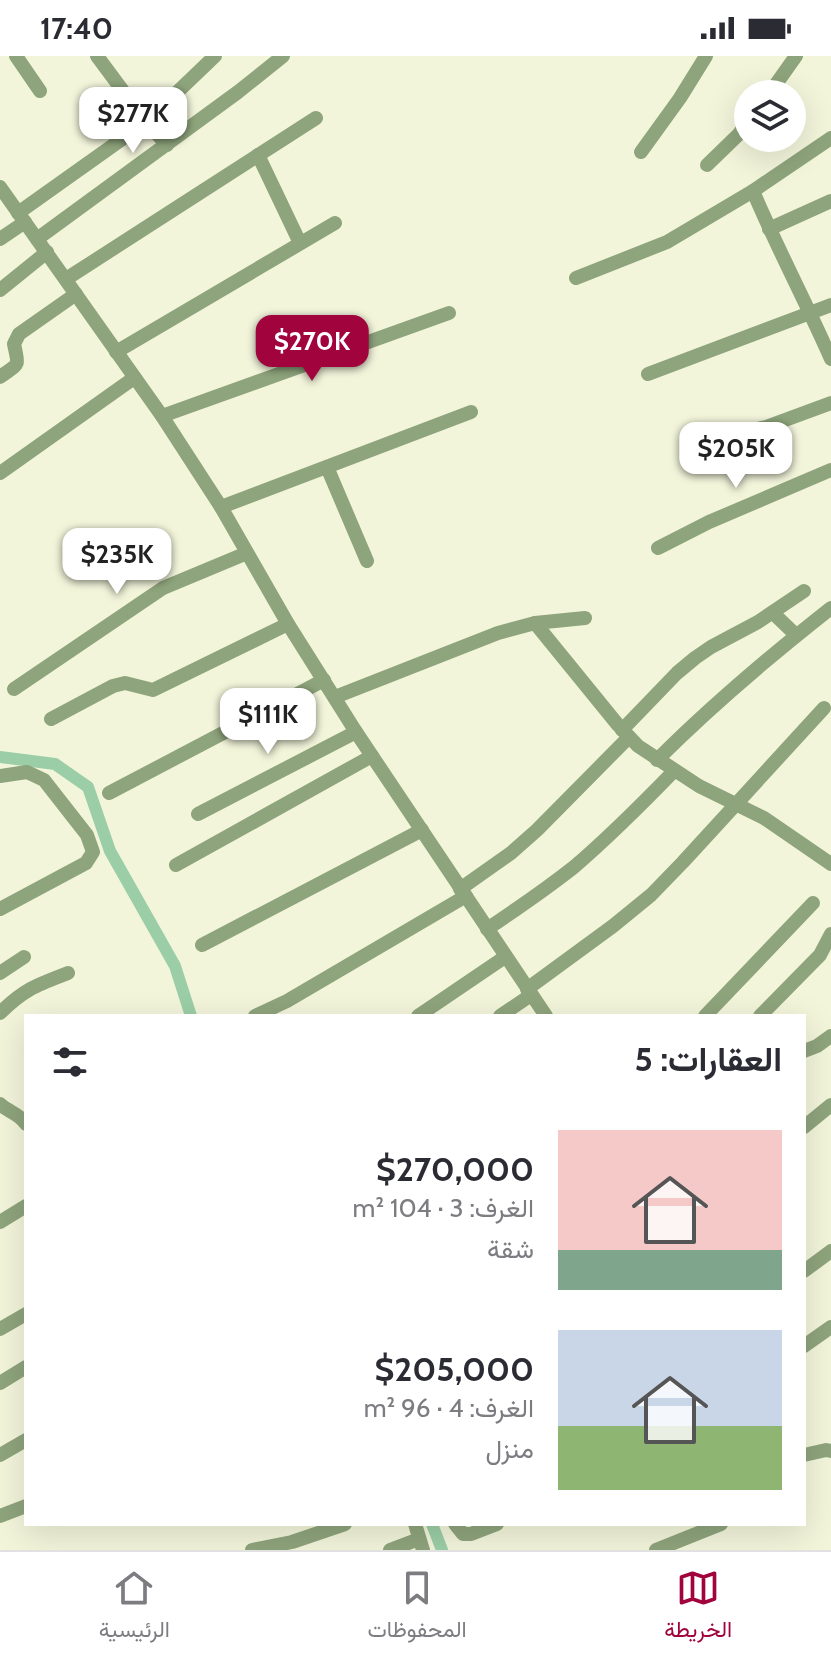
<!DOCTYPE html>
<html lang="ar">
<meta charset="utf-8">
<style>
body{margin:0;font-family:Cabin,Vazirmatn,sans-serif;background:#f2f2f3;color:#2b2b33;direction:rtl;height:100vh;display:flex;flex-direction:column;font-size:30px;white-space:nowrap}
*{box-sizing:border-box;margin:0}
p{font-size:26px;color:#7c7c81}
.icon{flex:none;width:44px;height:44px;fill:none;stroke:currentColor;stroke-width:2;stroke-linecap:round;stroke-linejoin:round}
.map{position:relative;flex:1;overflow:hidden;direction:ltr}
.details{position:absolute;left:24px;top:958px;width:782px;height:512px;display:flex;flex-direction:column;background:#fff;border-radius:0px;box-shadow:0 8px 32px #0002;direction:rtl}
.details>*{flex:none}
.fabs{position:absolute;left:734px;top:24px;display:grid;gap:16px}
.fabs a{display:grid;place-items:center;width:72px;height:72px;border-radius:50%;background:#fff;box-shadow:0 8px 32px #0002;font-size:40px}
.price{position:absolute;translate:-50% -68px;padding:0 18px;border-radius:16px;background:#fff;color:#222;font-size:26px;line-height:52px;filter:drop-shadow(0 2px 4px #0008)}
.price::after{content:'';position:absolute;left:50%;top:48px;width:24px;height:18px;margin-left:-12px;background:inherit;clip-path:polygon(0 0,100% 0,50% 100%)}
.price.selected{background:#a1033d;color:#fff}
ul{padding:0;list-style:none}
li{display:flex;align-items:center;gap:24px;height:200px;padding:0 24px}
li span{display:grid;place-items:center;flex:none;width:224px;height:160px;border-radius:0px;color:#555}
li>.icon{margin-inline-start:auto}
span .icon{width:96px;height:96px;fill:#fffc;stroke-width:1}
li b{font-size:34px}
h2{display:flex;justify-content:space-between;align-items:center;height:96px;padding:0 24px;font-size:34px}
.status{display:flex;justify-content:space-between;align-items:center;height:56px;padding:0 40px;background:#fff;direction:ltr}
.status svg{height:22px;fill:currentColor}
.dock{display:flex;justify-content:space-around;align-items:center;height:112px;border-top:2px solid #e1e1e2;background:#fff;font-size:22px;color:#7c7c81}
.dock a{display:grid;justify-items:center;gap:4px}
.dock .selected{color:#a1033d}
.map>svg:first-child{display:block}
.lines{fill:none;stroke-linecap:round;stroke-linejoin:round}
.canal{stroke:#9bcea6;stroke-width:12}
.minor{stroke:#8ea47c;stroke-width:14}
</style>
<div class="status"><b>17:40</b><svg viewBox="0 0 49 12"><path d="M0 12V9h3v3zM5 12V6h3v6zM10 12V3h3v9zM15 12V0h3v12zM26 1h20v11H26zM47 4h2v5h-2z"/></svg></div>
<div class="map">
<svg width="831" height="1494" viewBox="0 0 831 1494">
<rect width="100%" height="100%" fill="#f2f5da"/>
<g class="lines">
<g class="canal">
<path d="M0,701l55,7 33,23 22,64 65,115 16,50"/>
<path d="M432,1468l10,26"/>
</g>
<g class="minor">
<path d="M16,0l24,35"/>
<path d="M97,0l49,66 21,23"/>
<path d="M769,38l27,-38"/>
<path d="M641,96l39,-54 26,-42"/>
<path d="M258,99l42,88"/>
<path d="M707,109l32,-31 9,-13"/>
<path d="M0,131l162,229 59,91 67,117 68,108 190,284"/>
<path d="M753,135c24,57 53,111 78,168"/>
<path d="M18,157l128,-91 69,-66"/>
<path d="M769,173l62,-28"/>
<path d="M0,183l25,-17"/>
<path d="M37,183l201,-147 45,-36"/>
<path d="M576,222l91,-36 86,-51 78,-53"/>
<path d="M66,223l250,-161"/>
<path d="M0,234l47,-38"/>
<path d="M116,296l219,-129"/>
<path d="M648,318l183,-69"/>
<path d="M0,321c20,-15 19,-9 14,-33l5,-10 57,-40"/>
<path d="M162,360l287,-103"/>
<path d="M697,387l69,-16 65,-24"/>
<path d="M327,411l40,94"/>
<path d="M0,417l134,-95"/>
<path d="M221,451l250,-95"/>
<path d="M658,492l51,-26 122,-52"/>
<path d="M773,557l23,22"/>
<path d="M535,567l83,102 20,21 61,40 65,32 67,46"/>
<path d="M14,633l149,-101 84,-35"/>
<path d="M335,641l163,-64 37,-10 50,-5"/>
<path d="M51,663l62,-33 12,-3 28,7 135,-66"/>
<path d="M622,674l55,-57 18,-15 16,-11 47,-25 46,-31"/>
<path d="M657,704c55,-55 113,-104 174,-152"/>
<path d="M0,720l27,-4 17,8 43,55 6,17 -7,11 -86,46"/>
<path d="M109,737l215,-113"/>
<path d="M198,758l158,-82"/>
<path d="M176,809l196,-109"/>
<path d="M460,833l51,-36 26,-23 92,-93"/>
<path d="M487,873c30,-20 59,-40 87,-62 35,-30 68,-63 100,-96"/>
<path d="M202,889l220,-115"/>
<path d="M0,917l24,-16"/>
<path d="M527,933l86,-63 38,-31 32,-33 141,-154"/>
<path d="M0,957c24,-24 37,-28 68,-40"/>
<path d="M255,960l32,-15 179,-105"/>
<path d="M418,960l87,-59"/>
<path d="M500,960l31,-21"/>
<path d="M705,960l108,-113"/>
<path d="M760,960l60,-61 11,-21"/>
<path d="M804,995l13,-5 14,-10"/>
<path d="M0,1048c8,8 19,9 26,20"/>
<path d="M804,1071l27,-22"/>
<path d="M0,1166l26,-16"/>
<path d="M804,1215l27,-20"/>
<path d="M0,1273l26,-15"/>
<path d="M804,1290l27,-19"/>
<path d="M0,1327l26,-16"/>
<path d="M0,1399l26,-15"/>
<path d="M804,1399l22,-5 5,1"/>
<path d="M0,1460l26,-10"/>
<path d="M415,1468l8,26"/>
<path d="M455,1468l8,10h8l26,-10"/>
<path d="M252,1494l40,-8 53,-18"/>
<path d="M390,1494l29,-11"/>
<path d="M656,1494l65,-26"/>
</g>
</g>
</svg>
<div class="fabs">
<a><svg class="icon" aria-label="layers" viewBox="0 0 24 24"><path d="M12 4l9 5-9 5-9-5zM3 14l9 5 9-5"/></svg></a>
</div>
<b class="price" style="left:133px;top:99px">$277K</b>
<b class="price selected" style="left:312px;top:327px">$270K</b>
<b class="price" style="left:736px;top:434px">$205K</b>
<b class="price" style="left:117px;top:540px">$235K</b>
<b class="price" style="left:268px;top:700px">$111K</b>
<section class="details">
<h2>العقارات: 5<svg class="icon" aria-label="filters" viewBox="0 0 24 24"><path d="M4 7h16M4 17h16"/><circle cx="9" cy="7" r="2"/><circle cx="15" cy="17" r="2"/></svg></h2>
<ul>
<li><span style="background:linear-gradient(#f6c9c9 75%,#7fa58c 0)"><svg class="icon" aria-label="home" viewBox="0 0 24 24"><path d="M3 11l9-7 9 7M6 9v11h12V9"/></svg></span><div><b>$270,000</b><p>الغرف: 3 · 104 m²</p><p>شقة</p></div></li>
<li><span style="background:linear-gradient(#c9d6e8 60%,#8fb573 0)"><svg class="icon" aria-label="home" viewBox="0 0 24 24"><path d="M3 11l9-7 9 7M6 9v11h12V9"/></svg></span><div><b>$205,000</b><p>الغرف: 4 · 96 m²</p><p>منزل</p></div></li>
</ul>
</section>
</div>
<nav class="dock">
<a class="selected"><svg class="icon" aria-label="map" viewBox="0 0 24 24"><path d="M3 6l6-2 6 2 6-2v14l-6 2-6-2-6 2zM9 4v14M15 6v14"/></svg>الخريطة</a>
<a><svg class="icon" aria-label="saved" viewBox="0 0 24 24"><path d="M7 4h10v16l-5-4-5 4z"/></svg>المحفوظات</a>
<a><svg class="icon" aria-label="home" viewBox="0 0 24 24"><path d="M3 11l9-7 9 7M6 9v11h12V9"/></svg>الرئيسية</a>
</nav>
